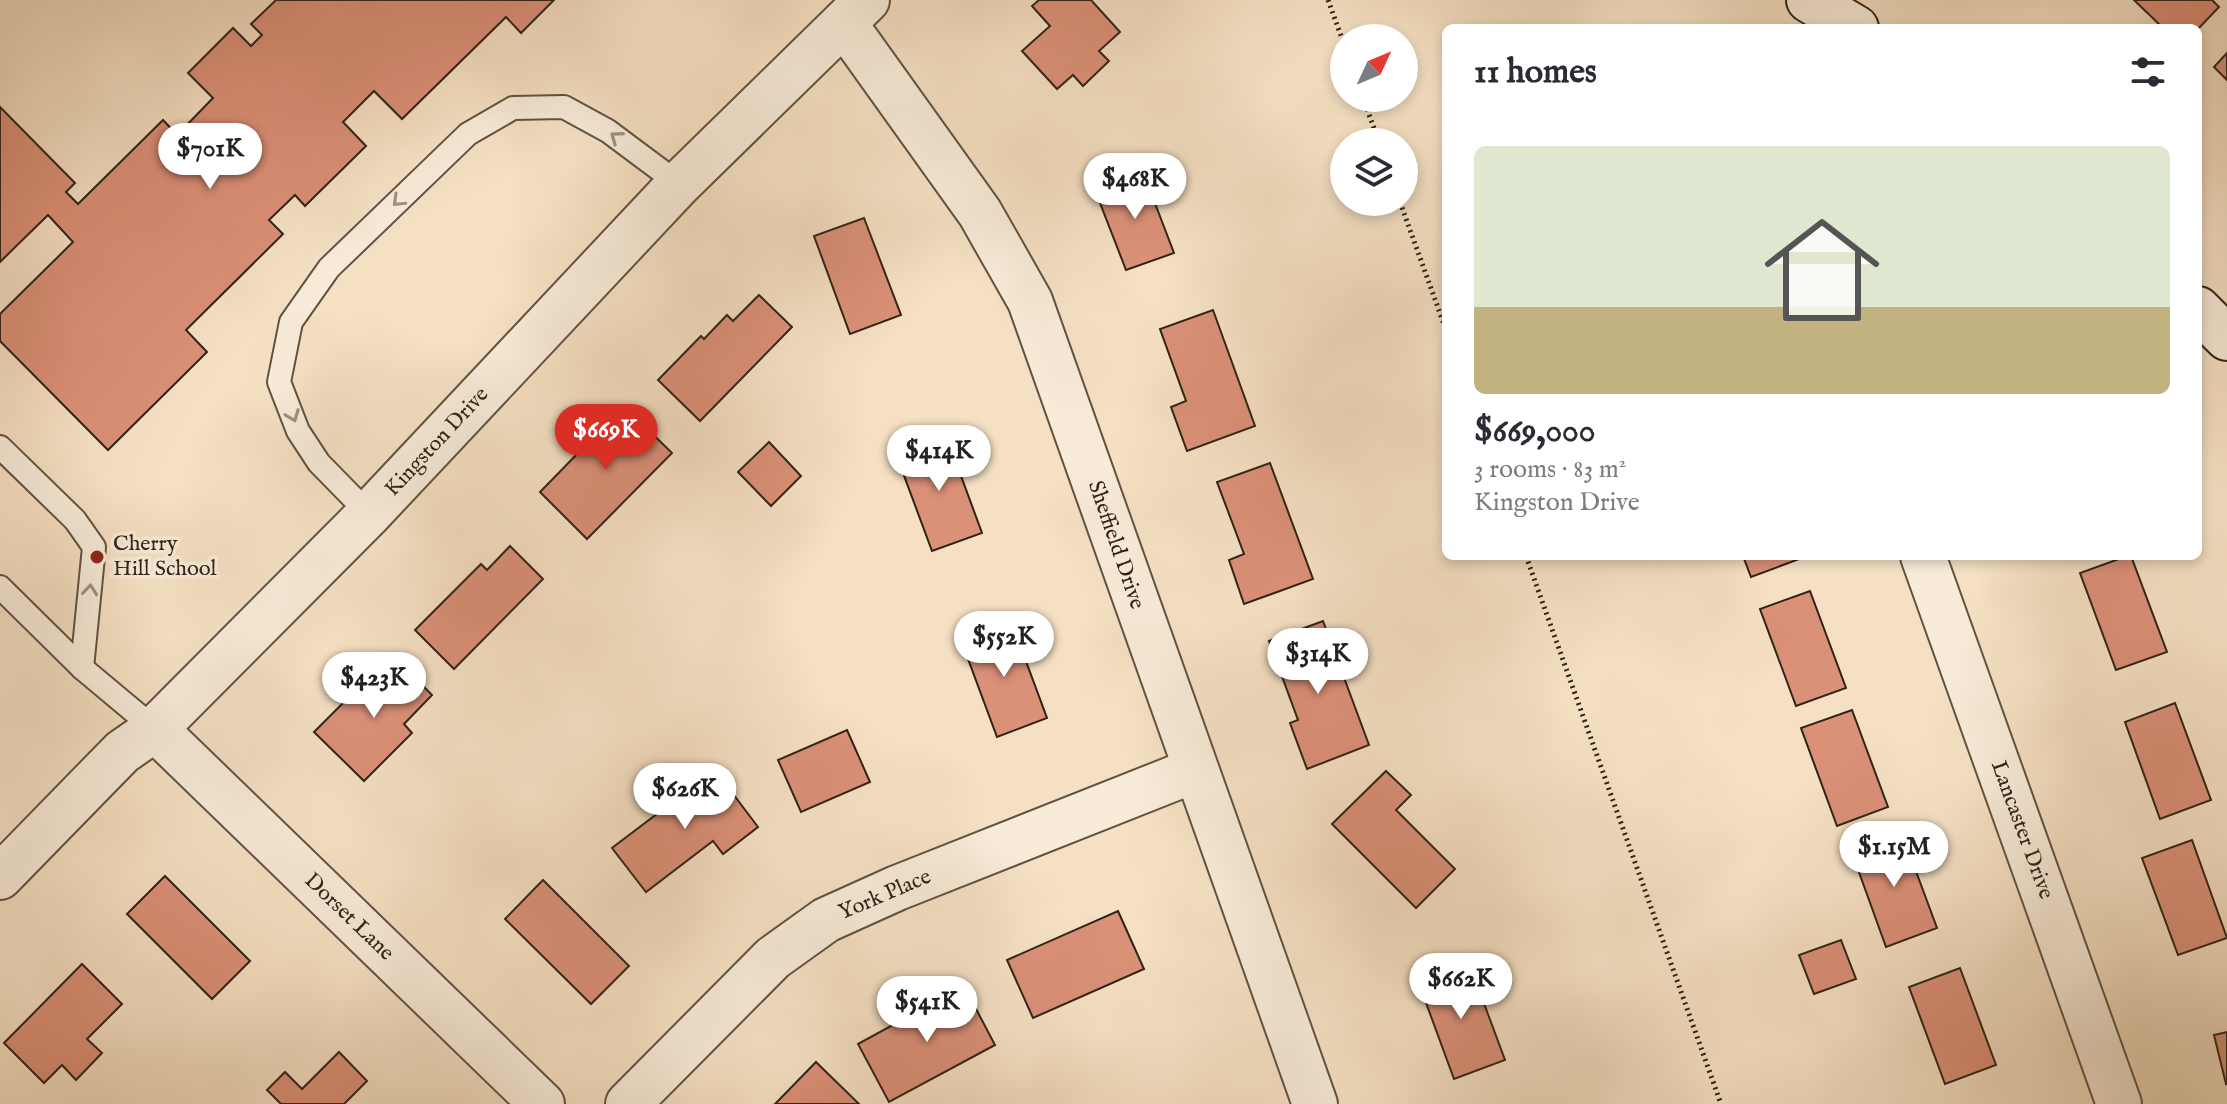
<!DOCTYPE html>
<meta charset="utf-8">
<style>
body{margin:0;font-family:"IM FELL English",serif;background:#f7f7f7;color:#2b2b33;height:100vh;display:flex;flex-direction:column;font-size:30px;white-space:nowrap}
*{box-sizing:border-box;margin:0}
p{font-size:26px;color:#7c7c81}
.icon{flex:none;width:44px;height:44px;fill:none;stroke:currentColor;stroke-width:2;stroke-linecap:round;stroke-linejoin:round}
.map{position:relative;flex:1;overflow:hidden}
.side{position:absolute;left:1442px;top:24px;width:760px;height:536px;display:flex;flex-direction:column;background:#fff;border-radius:12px;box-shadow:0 4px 12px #0003}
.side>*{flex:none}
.needle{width:52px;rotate:46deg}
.tools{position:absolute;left:1330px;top:24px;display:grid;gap:16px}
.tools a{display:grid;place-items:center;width:88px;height:88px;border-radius:50%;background:#fff;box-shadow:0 4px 12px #0003;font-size:40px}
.price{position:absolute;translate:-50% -68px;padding:0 18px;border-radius:28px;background:#fff;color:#222;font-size:26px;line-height:52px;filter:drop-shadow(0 2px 4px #0008)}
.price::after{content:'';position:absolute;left:50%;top:48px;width:24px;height:18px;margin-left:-12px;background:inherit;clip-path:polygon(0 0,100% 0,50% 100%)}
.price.current{background:#d93025;color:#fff}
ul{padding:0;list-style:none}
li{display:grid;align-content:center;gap:16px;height:424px;padding:0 32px}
li span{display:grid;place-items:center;height:248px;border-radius:12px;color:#555}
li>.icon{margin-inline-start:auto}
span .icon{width:144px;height:144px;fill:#fffc;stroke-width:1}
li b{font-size:34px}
h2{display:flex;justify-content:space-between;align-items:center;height:96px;padding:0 32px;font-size:34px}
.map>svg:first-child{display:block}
.building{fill:#db9078;stroke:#2f2318;stroke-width:2}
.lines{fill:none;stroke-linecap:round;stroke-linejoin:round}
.lane-casing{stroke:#605243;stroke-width:26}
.street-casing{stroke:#605243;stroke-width:48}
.secondary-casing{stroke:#2f2318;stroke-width:48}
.path{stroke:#2f2318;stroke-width:5;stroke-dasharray:2 4;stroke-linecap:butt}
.lane{stroke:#f8ebd8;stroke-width:22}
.street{stroke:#f8ebd8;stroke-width:44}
.secondary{stroke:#f8ebd8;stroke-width:44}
.oneway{stroke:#9e9182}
.poi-dot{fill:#8f2418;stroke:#f8ebd8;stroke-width:3}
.labels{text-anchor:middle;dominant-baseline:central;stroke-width:7;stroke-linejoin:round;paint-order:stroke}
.street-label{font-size:22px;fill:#2f2318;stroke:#f8ebd8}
.poi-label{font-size:22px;fill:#2f2318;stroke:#f8ebd8;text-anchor:start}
</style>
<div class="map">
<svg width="2227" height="1104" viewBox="0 0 2227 1104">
<rect width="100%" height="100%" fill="#f5e0c3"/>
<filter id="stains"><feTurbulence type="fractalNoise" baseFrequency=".0025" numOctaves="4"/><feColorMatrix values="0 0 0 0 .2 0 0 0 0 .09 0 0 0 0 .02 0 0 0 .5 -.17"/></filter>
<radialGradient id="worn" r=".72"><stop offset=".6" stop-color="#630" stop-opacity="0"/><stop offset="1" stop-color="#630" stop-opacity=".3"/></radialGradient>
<g class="building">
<path d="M276,0h278l-33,33 -15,-16 -104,102 -28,-28 -31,31 23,24 -61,60 -10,-11 -26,25 14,14 -97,96 21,22 -99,98 -108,-109v-27l73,-72 -25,-27 -48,47v-155l75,76 -9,9 12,12 85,-84 14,15 36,-37 -25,-25 45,-45 18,18 11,-11 -11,-11z"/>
<path d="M1039,0h52l29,32 -21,19 10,10 -26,25 -10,-11 -16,14 -35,-38 28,-25 -18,-20z"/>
<path d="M2134,0h78l7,7 -21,22 -35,-1z"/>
<path d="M2227,53v27l-13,-13z"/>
<path d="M1143,172l31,81 -48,17 -31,-80z"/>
<path d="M864,218l37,97 -51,19 -36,-98z"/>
<path d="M759,295l33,32 -92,94 -42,-41 43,-44 3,3 23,-24 6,6z"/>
<path d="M1213,310l42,116 -68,25 -16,-44 15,-6 -26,-72z"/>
<path d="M624,406l48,47 -85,86 -47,-47z"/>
<path d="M946,435l36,98 -50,18 -36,-97z"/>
<path d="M769,442l32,34 -30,30 -33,-34z"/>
<path d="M1270,463l43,116 -69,25 -15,-44 15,-6 -27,-72z"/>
<path d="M510,546l33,33 -89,90 -39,-39 66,-66 6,6z"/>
<path d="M1743,556h58l1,2 -51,19z"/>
<path d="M2127,556h4l36,96 -51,18 -36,-97z"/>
<path d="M1810,591l36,97 -50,18 -36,-97z"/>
<path d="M1011,621l36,97 -50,19 -36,-97z"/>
<path d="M1323,621l46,124 -62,24 -17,-46 8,-3 -29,-79z"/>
<path d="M396,659l36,36 -28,29 8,9 -48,48 -50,-49 45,-45 5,4z"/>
<path d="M2175,703l36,97 -51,19 -35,-97z"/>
<path d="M1852,710l36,97 -51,19 -36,-98z"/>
<path d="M847,730l23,52 -69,30 -23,-52z"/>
<path d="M715,770l43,57 -35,27 -10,-13 -67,51 -34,-44z"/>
<path d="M1386,771l25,24 -15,15 59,59 -39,39 -84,-84z"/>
<path d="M1901,831l36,97 -51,19 -35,-97z"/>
<path d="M2192,840l35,98 -49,17 -36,-97z"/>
<path d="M165,876l85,85 -38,38 -85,-85z"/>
<path d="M543,880l86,86 -38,38 -86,-85z"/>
<path d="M1118,911l26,58 -111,49 -26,-58z"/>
<path d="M1841,940l15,39 -42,15 -15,-39z"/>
<path d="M1469,963l36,97 -51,19 -36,-98z"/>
<path d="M82,964l40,40 -35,35 15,14 -26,27 -14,-15 -18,18 -40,-40z"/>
<path d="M1960,968l36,97 -51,19 -36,-97z"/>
<path d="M964,986l31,59 -106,57 -31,-58z"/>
<path d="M2227,1032v51l-1,1 -12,-49z"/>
<path d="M339,1052l28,29 -23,23h-63l-14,-14 18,-18 17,17z"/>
<path d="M816,1062l43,42h-84z"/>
</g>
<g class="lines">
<defs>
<g id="lane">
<path d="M0,447l75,73 19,27 -12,121"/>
<path d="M369,514l-50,-51 -21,-32 -19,-49 12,-60 38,-54 139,-134 45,-26 51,-1 44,24 71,53"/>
<path d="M0,587l82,81 73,61"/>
</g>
<g id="street">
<path d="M844,23l136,190 50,88 285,803"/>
<path d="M1923,556l196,548"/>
<path d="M155,729l387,375"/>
<path d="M0,877l122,-125 33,-23 214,-215 310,-330 188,-184"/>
<path d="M628,1104l145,-146 53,-38 71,-32 298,-118"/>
</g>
<g id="secondary">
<path d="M1809,0l47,28"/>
<path d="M2198,309l29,29"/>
</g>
</defs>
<use href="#lane" class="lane-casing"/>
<use href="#street" class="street-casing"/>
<use href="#secondary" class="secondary-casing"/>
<g class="path">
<path d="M1328,0l16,44"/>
<path d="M1363,98l16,44"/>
<path d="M1400,202l46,128"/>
<path d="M1526,556l195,548"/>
</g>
<use href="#lane" class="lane"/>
<use href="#street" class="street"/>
<use href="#secondary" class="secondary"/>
</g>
<defs><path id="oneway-chevron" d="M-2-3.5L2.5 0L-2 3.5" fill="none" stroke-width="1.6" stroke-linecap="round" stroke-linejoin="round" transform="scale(2)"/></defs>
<g class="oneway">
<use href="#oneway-chevron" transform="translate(616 137) rotate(-144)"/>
<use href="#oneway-chevron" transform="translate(398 201) rotate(136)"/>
<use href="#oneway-chevron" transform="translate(293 416) rotate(69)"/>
<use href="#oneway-chevron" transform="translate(90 590) rotate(-84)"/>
</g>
<circle class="poi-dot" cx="97" cy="557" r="8"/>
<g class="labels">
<g class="street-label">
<text transform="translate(437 442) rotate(-47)">Kingston Drive</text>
<text transform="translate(1116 545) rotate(71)">Sheffield Drive</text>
<text transform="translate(2022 830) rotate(70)">Lancaster Drive</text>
<text transform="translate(885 895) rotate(-23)">York Place</text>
<text transform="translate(349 917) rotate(44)">Dorset Lane</text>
</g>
<g class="poi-label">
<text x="113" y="544">Cherry<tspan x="113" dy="25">Hill School</tspan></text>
</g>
</g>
<rect width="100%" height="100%" filter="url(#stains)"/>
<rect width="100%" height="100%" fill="url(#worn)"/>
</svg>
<div class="tools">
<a><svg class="needle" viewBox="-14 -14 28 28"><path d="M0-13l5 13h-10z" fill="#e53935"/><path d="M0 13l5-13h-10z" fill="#7c7c81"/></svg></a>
<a><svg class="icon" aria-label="layers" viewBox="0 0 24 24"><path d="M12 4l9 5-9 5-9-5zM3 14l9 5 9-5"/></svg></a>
</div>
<b class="price" style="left:210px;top:191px">$701K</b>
<b class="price" style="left:1135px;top:221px">$468K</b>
<b class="price current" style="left:606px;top:472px">$669K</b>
<b class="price" style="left:939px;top:493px">$414K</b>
<b class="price" style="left:1004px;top:679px">$552K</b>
<b class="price" style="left:1318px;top:696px">$314K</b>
<b class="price" style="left:374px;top:720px">$423K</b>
<b class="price" style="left:685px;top:831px">$626K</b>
<b class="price" style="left:1894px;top:889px">$1.15M</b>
<b class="price" style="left:1461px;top:1021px">$662K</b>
<b class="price" style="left:927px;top:1044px">$541K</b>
<section class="side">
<h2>11 homes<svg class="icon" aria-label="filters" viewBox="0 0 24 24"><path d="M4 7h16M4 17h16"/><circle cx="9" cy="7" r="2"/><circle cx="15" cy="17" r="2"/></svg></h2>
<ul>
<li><span style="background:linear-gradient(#dfe7d0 65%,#c2b280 0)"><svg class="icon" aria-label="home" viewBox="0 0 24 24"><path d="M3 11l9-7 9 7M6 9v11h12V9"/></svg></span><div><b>$669,000</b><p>3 rooms · 83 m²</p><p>Kingston Drive</p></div></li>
</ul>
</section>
</div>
